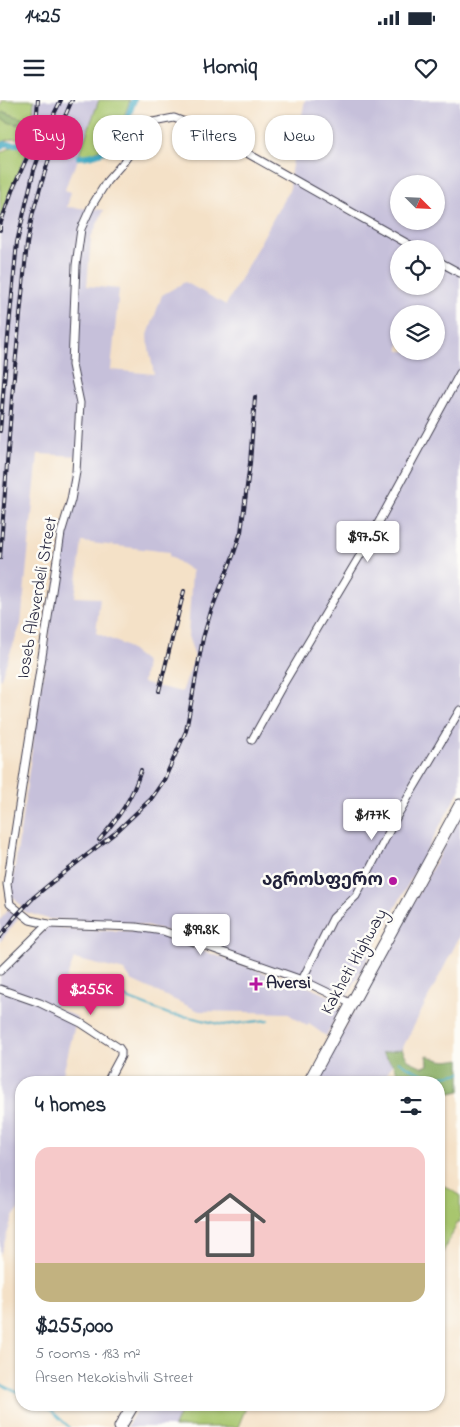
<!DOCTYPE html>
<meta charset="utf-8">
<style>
body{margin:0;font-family:"Indie Flower","Noto Sans Georgian",sans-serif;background:#f2f2f3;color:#1f2937;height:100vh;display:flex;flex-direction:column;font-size:19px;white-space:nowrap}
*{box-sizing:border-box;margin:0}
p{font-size:16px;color:#747a83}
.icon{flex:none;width:28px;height:28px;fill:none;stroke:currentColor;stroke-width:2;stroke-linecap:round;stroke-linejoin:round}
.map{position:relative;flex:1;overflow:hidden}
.drawer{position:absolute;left:15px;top:976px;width:430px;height:335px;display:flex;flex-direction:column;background:#fff;border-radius:20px;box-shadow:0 1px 4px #0004}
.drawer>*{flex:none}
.banner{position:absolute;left:15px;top:15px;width:430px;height:45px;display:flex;gap:10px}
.needle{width:32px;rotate:114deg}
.fabs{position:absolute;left:390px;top:75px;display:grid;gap:10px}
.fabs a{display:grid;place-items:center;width:55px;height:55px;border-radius:50%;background:#fff;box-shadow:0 1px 4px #0004;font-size:25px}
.price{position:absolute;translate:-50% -42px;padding:0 11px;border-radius:5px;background:#fff;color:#222;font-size:16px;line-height:32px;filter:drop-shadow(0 1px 2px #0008)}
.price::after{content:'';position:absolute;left:50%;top:30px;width:15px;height:11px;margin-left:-8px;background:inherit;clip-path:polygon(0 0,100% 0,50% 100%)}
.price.on{background:#db2777;color:#fff}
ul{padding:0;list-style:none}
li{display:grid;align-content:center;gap:10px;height:265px;padding:0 20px}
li+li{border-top:1px solid #e0e1e3}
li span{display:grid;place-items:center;height:155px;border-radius:15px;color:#555}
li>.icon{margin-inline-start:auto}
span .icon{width:90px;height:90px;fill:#fffc;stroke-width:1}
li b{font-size:21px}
h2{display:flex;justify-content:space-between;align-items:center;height:60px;padding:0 20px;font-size:21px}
.chip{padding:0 18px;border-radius:20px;background:#fff;box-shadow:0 1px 4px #0004;font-size:18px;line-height:45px}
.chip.on{background:#db2777;color:#fff}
.status{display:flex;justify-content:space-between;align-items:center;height:35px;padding:0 25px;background:#fff;direction:ltr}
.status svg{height:14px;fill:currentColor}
header{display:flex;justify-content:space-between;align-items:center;height:65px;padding:0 20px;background:#fff;font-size:22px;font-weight:800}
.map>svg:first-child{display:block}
.industrial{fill:#c6c0da;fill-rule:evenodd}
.green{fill:#a8c66e;stroke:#657454}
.forest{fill:#86ab61;stroke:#54664e}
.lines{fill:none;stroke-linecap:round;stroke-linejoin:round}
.stream{stroke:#42a9c2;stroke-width:2}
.canal{stroke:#42a9c2;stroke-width:6}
.minor-casing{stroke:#423f50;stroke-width:9}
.trunk-casing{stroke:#423f50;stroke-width:13}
.minor{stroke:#fff;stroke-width:7}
.trunk{stroke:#fff;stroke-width:11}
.rail-casing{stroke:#22223b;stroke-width:4}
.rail{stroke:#fdfcf7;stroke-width:2;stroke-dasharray:5.5;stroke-linecap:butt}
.poi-dot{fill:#b5179e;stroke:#fdfcf7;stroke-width:2}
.labels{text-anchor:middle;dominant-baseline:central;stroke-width:5;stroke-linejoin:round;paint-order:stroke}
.street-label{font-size:18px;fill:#22223b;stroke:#fdfcf7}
.poi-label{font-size:18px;font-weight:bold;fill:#22223b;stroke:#fdfcf7;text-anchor:end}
</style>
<div class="status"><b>14:25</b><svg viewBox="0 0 49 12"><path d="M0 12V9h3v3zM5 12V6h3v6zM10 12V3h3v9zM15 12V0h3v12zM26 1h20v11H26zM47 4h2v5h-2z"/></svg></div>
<header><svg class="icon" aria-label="menu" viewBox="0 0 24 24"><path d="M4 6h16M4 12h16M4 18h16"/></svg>Homiq<svg class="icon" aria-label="heart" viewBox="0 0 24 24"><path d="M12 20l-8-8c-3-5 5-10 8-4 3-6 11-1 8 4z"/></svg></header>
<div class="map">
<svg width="460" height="1327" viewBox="0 0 460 1327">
<rect width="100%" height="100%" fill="#fdfcf7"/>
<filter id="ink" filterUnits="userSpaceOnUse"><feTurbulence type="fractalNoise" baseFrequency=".02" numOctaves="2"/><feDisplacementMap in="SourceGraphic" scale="10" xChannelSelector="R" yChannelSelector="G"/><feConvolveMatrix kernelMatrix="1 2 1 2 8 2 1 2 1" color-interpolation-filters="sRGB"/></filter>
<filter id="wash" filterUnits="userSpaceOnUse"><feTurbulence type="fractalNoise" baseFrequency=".0096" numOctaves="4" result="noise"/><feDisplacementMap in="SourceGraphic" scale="20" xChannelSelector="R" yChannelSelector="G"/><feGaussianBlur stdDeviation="1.12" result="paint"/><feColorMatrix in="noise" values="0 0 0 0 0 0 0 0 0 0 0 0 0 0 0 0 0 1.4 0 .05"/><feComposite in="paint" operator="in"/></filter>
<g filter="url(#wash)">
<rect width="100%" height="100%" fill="#f4e1c7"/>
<g class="industrial">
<path d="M34,0h65l-20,55 -4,13 -4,4 -6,18 6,2 -4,15 37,3 -13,27 -4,49 32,3 -8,81 43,4 -7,-36 15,-43 23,-13 41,23 64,-117 1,-18 14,-70h155v689l-112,206 -9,-1 -176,-64 -30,-7 -85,-4 -23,-7 -14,-18 52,-358 17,-80 -42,-2 -17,170 -21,56v-459l7,-21 22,-53zM399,84h37v37h-37zM399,149h37v37h-37zM399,214h37v37h-37zM82,442l87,10v4l23,15 -4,65 7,21 -13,35 -39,-9 3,-21 -22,-17 -28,-12 4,-35 -25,-1z"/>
<path d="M460,717v119l-58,113 -20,4 10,11 -9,18h-68z"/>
<path d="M9,809l9,10 -18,23v-22z"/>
<path d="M48,826l27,4 65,1 22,5 103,37 37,11 30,13 7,11v4l-13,24 -17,-12 -2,2 -20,-13 -88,-2 -68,-31 -6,-9 -51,-12 -19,48 22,10 -16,65h-40v124l-8,11 -13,38v-279z"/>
<path d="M139,1305h44l-9,22h-47z"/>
</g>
<g class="green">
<path d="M3,0h31l-2,33 -3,14 -22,53 -7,21v-68l14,-7 13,1 2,-7 -16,-2 -13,5v-26l16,8 9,-3c-7,-5 -13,-8 -22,-10l-3,4v-10z"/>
<path d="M99,0h31l-11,31 -7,11 -21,12 -12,1z"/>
<path d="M439,1083l21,12v27h-2l-19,38v-50l1,-4 -1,-1z"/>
<path d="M183,1305h64l-9,22h-64z"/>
</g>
<g class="forest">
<path d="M3,12l21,7 2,3c-13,3 -16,2 -26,-5z"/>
<path d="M402,949l6,11 15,7 5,-2 -1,-10c14,6 18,7 33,4v32l-14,3 -7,-1v-11h-35l-3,-2 -7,-14 -12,-13z"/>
</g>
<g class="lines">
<g class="stream">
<path d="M69,889l26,3 14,-1 62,24 18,2 34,8 45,-5"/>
<path d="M398,961c22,14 36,19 62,12"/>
<path d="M0,1284l21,10"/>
<path d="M41,1305l11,6 17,16"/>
</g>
<g class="canal">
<path d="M0,47l5,-3h23"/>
<path d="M79,57c39,-2 43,-25 55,-57"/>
</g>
</g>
</g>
<g filter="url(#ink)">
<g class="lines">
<defs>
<g id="minor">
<path d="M436,160l24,13"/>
<path d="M252,640l29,-52 87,-146 92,-169"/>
<path d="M0,871l48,-47"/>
<path d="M302,880l31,-62 23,-22 41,-80 63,-106"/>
<path d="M0,889l40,14 41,20 38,25 2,3v5l-14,26"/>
<path d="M352,904l-50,-24 -139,-49 -27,-4 -88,-3 -18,-4 -20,-16 -3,-20 54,-351 10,-33 5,-28 4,-69 -8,-38 4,-100 5,-36 10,-22 16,-26 15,-17 31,-42 21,-4 32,12 211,119"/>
</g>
<g id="trunk">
<path d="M309,982l151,-277"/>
<path d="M120,1327l13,-22"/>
</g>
</defs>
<use href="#minor" class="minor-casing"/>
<use href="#trunk" class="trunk-casing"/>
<use href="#minor" class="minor"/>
<use href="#trunk" class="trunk"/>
<defs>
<g id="rail">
<path d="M0,130v-5l12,-34 17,-38 7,-29 2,-24"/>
<path d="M0,331l7,-83 10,-106 17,-72 20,-56 7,-14"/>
<path d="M0,458l12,-161 15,-153 5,-28 9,-31 13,-43 18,-42"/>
<path d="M159,591l25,-100"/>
<path d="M99,740c20,-23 33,-41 42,-70"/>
<path d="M0,837l15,-20 19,-20 17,-14 64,-50 36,-34 13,-19 22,-49 17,-93 8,-27 22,-55 8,-24 9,-69 5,-66"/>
</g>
</defs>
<use href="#rail" class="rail-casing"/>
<use href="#rail" class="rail"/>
</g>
</g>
<g class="poi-dot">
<circle cx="393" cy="781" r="5"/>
<path d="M253.5 876.5h5v5h5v5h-5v5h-5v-5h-5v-5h5z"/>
</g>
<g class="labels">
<g class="street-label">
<text transform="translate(38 498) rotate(-80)">Ioseb Alaverdeli Street</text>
<text transform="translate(355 862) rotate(-61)">Kakheti Highway</text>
</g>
<g class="poi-label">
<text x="383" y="781">აგროსფერო</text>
<text x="266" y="884" text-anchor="start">Aversi</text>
</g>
</g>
</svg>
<div class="fabs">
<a><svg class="needle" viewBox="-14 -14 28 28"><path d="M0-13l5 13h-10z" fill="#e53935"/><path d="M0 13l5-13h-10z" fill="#747a83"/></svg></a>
<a><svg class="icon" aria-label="locate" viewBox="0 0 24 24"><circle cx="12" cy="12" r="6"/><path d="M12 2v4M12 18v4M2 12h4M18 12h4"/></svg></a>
<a><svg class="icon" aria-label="layers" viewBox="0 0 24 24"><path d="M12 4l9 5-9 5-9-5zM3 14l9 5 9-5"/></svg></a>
</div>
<b class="price" style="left:368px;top:463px">$97.5K</b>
<b class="price" style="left:372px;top:741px">$177K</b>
<b class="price" style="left:201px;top:856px">$99.8K</b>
<b class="price on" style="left:91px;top:916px">$255K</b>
<div class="banner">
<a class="chip on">Buy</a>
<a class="chip">Rent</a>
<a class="chip">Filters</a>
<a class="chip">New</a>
</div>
<section class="drawer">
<h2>4 homes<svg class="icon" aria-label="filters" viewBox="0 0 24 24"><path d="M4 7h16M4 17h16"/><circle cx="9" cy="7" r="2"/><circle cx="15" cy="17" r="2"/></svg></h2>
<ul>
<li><span style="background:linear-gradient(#f6c9c9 75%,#c2b280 0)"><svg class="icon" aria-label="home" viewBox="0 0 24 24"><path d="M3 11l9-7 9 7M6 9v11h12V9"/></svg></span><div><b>$255,000</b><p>5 rooms · 183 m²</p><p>Arsen Mekokishvili Street</p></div></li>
</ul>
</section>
</div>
